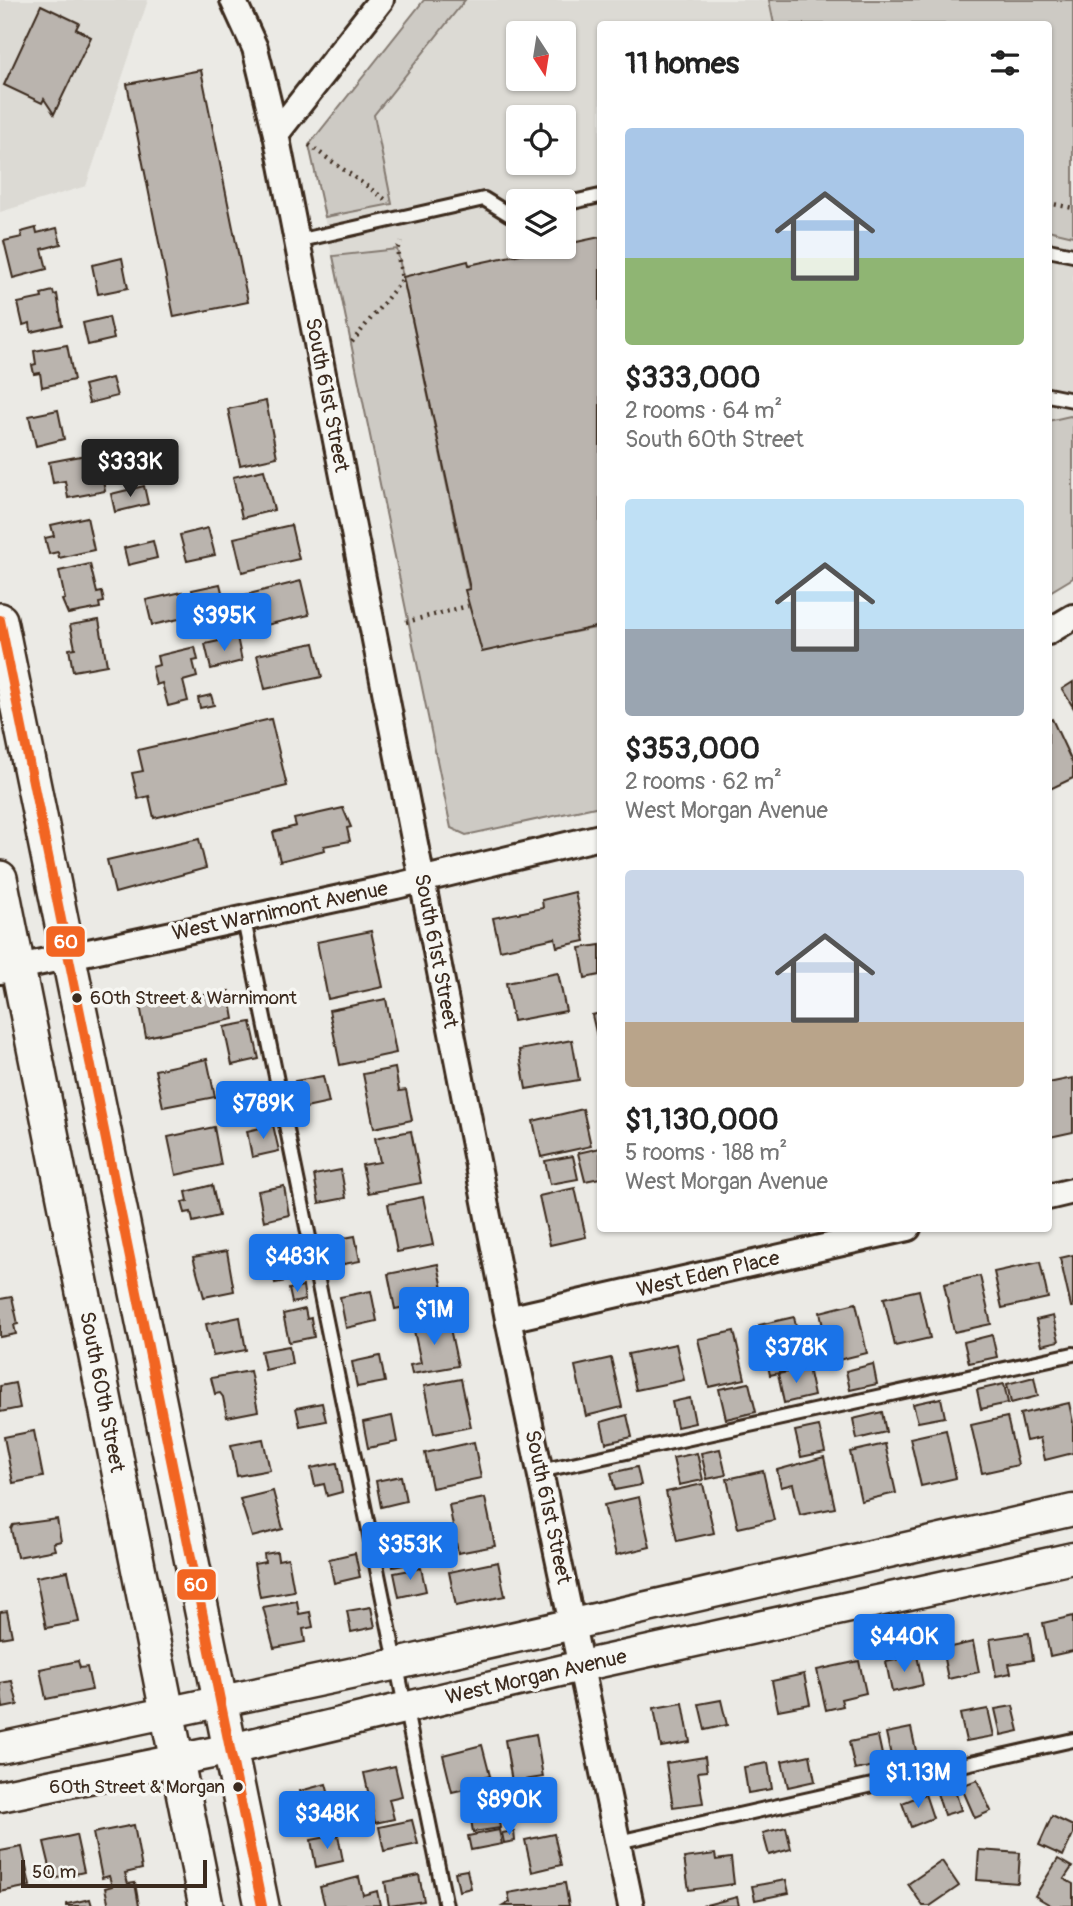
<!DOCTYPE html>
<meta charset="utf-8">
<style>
body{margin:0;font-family:Pangolin,sans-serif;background:#f2f2f2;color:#222;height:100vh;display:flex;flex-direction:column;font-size:26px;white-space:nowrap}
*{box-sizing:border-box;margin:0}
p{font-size:23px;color:#767676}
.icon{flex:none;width:38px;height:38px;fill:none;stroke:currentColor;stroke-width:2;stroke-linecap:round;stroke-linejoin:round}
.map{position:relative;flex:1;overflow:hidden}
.details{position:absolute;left:597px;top:21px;width:455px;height:1211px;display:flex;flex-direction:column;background:#fff;border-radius:7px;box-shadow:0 2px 5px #0004}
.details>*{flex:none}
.needle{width:46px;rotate:168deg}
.controls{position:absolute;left:506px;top:21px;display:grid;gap:14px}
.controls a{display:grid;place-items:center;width:70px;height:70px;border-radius:7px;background:#fff;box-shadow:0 2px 5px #0004;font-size:35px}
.scale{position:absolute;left:21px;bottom:18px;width:186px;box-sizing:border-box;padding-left:7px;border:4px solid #3b2a1e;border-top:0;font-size:19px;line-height:24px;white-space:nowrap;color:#3b2a1e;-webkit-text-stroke:5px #f6f6f2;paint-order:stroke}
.price{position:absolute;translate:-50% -60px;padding:0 16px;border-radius:7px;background:#1a73e8;color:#fff;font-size:23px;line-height:46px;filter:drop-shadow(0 2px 4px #0008)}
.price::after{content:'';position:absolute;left:50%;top:42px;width:21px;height:16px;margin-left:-10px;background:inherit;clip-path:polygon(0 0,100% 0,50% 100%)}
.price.active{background:#222;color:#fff}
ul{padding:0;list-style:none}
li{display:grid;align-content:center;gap:14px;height:371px;padding:0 28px}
li span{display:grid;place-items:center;height:217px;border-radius:7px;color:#555}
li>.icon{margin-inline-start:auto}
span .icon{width:126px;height:126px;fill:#fffc;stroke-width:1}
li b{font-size:30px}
h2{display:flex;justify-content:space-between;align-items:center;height:84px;padding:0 28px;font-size:30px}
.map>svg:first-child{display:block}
.built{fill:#dcdad4;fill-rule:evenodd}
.green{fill:#cdcac4;stroke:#847a71;stroke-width:2}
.building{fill:#bab4ae;stroke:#3b2a1e;stroke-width:2}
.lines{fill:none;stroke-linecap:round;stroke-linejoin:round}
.service-casing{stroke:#3b2a1e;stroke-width:18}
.minor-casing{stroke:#3b2a1e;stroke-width:30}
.tertiary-casing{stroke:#3b2a1e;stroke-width:35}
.secondary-casing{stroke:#3b2a1e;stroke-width:38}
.path{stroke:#3b2a1e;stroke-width:4.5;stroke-dasharray:2 5;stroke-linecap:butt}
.service{stroke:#f6f6f2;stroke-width:12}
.minor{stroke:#f6f6f2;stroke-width:24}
.tertiary{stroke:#f6f6f2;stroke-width:30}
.secondary{stroke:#f6f6f2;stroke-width:33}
.bus-1-casing{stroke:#f6f6f2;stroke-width:16}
.bus-1{stroke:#f26522;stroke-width:10}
.bus-dot{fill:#3b2a1e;stroke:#f6f6f2;stroke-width:2.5}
.labels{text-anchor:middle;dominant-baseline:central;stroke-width:7;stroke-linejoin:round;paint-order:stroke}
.bus-label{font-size:19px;fill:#3b2a1e;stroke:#f6f6f2;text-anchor:start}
.street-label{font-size:21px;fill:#3b2a1e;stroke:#f6f6f2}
.line-badge{stroke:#f6f6f2;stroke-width:2.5}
.badge-label{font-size:19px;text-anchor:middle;font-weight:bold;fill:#fff}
</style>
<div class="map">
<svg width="1073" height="1906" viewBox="0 0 1073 1906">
<rect width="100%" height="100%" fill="#ebeae5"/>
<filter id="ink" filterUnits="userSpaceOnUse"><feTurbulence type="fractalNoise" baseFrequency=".0143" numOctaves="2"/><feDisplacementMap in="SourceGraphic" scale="14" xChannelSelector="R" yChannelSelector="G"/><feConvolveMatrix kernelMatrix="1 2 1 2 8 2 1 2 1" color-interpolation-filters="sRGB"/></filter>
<g filter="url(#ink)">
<g class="built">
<path d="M0,0h148l-62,186 -86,26z"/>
<path d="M424,0h345l5,24h-174v782l-134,29 -15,-7 -142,-683zM518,33h46v46h-46zM518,117h46v46h-46zM518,201h46v46h-46z"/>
<path d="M1048,230l25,6v342l-25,15z"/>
</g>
<g class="green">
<path d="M424,0h41l-91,115 18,89 -67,13 -16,-72z"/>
<path d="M769,0h304v236l-25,-6v-206h-274z"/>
<path d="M397,249l85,402 118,-24v179l-134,29 -15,-7 -118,-572z"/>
<path d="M1070,416l3,1v161l-25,15v-172z"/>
</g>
<g class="building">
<path d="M41,5l38,18 -3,6 15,8 -37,77 -10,-15 -2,4 -38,-18z"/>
<path d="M201,70l47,232 -74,15 -47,-233z"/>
<path d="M36,228l1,5 20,-5 4,16 -19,5 5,20 -34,9 -9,-37 18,-4 -1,-5z"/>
<path d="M600,237v389l-118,26 -17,-62 5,-1 -67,-312 65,-16 1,4z"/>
<path d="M122,258l6,30 -30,6 -6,-29z"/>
<path d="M53,291l1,4 3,-1 5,31 -31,7 -1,-9 -7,2 -5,-22 24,-5 -1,-4z"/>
<path d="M109,317l5,22 -26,6 -5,-22z"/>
<path d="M67,345l7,35 -32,7 -2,-14 -6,1 -2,-9 4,-1 -2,-13z"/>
<path d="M112,378l5,18 -28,7 -5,-18z"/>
<path d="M266,401l11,56 -37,8 -12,-56z"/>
<path d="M58,410l6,29 -28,7 -7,-30z"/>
<path d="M97,453l3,14 5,-2 2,9 -5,1 3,16 -37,7 -3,-17 -12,2 -4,-21z"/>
<path d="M151,453l6,26 -26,6 -6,-26z"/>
<path d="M264,470l10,40 -32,8 -9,-41z"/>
<path d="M144,486l4,18 -33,8 -4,-18z"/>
<path d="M87,517l7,33 -35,8 -1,-6 -9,2 -4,-16 9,-2 -3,-11z"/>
<path d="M291,525l8,34 -57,13 -8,-34z"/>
<path d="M208,528l7,27 -28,6 -7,-26z"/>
<path d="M153,541l4,17 -29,7 -4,-17z"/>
<path d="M90,564l7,29 5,-1 2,10 -5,1 1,5 -32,6 -6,-14 3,-1 -6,-28z"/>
<path d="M301,581l8,34 -56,13 -8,-33z"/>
<path d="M220,584l7,28 -29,6 -6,-28z"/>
<path d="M182,592l6,25 -36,8 -6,-25z"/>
<path d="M99,620l8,45 -34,6 -4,-22 6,-1 -5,-23z"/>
<path d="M237,637l5,24 -31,8 -6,-25z"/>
<path d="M314,643l8,34 -57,12 -8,-34z"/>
<path d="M195,647l3,13 -5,1 4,16 -14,4 5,20 -20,5 -6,-23 -6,2 -4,-18 7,-2 -2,-9z"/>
<path d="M1073,682v25l-11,-18z"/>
<path d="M211,695l3,10 -14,3 -2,-10z"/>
<path d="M271,719l16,67 -133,32 -5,-22 -11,3 -6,-26 11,-2 -5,-21z"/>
<path d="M1052,719l21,45v14l-25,12v-69z"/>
<path d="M343,808l8,19 -4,1 3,13 -26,5 1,4 -45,11 -7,-29 23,-6 -2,-7z"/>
<path d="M199,839l7,29 -91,25 -8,-33z"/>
<path d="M575,892l10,49 -28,6 -2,-9 -55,12 -7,-32 50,-10 -1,-8z"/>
<path d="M371,931l12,56 -55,12 -11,-57z"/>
<path d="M600,945v30l-15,3 -5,-30z"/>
<path d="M558,973l8,38 -53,10 -7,-38z"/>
<path d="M229,991l5,28 -88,18 -6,-32z"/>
<path d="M386,999l10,54 -56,12 -11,-55z"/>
<path d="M600,1013v32h-1l-7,-30z"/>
<path d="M251,1022l8,37 -27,6 -8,-38z"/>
<path d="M572,1040l7,40 -53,9 -7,-39z"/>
<path d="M207,1059l8,38 -52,10 -8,-37z"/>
<path d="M395,1068l4,23 7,-1 6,30 -38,8 -11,-54z"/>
<path d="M323,1076l6,27 -28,6 -6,-28z"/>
<path d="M1073,1078v54l-23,5 -2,-54z"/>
<path d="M583,1109l8,37 -50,11 -8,-36z"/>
<path d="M273,1125l6,26 -27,6 -5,-26z"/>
<path d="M214,1127l7,38 -45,10 -8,-38z"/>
<path d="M411,1131l10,52 -53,10 -6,-28 18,-3 -5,-24z"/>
<path d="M600,1148v30l-15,3 -7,-28z"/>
<path d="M573,1156l5,23 -28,5 -5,-23z"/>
<path d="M341,1170l5,28 -27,5 -5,-28z"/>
<path d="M212,1185l7,31 -26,6 -2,-10 -6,1 -3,-11 6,-1 -2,-9z"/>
<path d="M284,1186l5,29 -25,6 -6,-30z"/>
<path d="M575,1188l11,49 -36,8 -11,-49z"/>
<path d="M423,1197l10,48 -36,7 -9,-48z"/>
<path d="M355,1236l5,25 -27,5 -5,-25z"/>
<path d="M227,1251l7,40 -30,6 -11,-40z"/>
<path d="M297,1254l5,24 -27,5 -5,-24z"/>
<path d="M1073,1255v52h-2l-11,-49z"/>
<path d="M1040,1262l8,36 -46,10 -8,-36z"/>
<path d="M438,1264l7,35 -50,10 -7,-35z"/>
<path d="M980,1276l11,48 -37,8 -10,-48z"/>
<path d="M303,1286l2,14 -13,3 -3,-14z"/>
<path d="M919,1290l11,48 -35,8 -11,-48z"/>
<path d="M371,1291l6,30 -31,7 -6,-31z"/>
<path d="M12,1297l6,27 -4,1 2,9 -16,3v-38z"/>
<path d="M856,1303l11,50 -37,9 -10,-50z"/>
<path d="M305,1309l2,10 4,-1 3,19 -25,5 -6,-28z"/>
<path d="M1053,1316l6,25 -17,4 -6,-25z"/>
<path d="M240,1317l6,33 -33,6 -7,-32z"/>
<path d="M794,1317l11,50 -35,8 -11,-50z"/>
<path d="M448,1319l10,47 -46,8 -2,-9 11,-2 -8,-37z"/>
<path d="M734,1331l11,48 -36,8 -11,-48z"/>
<path d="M992,1335l5,22 -28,6 -5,-21z"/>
<path d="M676,1344l8,36 -48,10 -8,-36z"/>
<path d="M289,1346l3,18 -27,6 -4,-19z"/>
<path d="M380,1356l5,26 -28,5 -5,-25z"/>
<path d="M611,1358l11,49 -36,9 -11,-50z"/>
<path d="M873,1364l4,20 -27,6 -4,-19z"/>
<path d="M808,1368l6,28 -30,7 -6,-29z"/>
<path d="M250,1371l8,40 -31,6 -4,-20 -3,-4 -5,1 -4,-16z"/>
<path d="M1034,1377l4,19 -27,7 -4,-19z"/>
<path d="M461,1379l10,48 -37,7 -10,-48z"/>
<path d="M15,1383l5,25 -20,4v-26z"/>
<path d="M749,1383l7,29 -30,7 -7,-30z"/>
<path d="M1004,1384l4,19 -27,6 -4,-19z"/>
<path d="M690,1398l5,25 -18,4 -5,-25z"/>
<path d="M941,1398l4,19 -27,5 -5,-18z"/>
<path d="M322,1403l4,18 -26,5 -4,-18z"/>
<path d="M1069,1403l4,19v31l-28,7 -5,-22 -14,3 -6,-27z"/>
<path d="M882,1412l4,20 -29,7 -4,-20z"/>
<path d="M627,1415l5,22 -26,6 -5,-21z"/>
<path d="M392,1416l5,26 -29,6 -5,-26z"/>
<path d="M1007,1417l11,48 -36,8 -11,-48z"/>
<path d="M819,1426l6,26 -24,5 -6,-26z"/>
<path d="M946,1430l10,48 -35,8 -11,-48z"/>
<path d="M34,1431l9,46 -30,6 -9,-46z"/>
<path d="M263,1439l7,31 -33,6 -6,-31z"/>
<path d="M474,1442l7,36 -49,10 -7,-35z"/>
<path d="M885,1444l11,49 -35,8 -11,-49z"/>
<path d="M720,1449l6,26 -19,4 -6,-26z"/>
<path d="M697,1453l6,27 -24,5 -6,-27z"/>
<path d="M824,1457l11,51 -35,7 -7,-31 -12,3 -4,-17z"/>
<path d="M337,1463l5,29 -15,4 -3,-12 -9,2 -4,-18z"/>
<path d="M637,1467l4,18 -26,5 -4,-17z"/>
<path d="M763,1471l11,49 -36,8 -11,-49z"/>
<path d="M401,1476l5,25 -25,6 -5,-26z"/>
<path d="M703,1484l11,49 -37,8 -11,-49z"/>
<path d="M273,1491l10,38 -31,8 -12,-38z"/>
<path d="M639,1497l11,50 -34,8 -12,-50z"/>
<path d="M485,1498l10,48 -37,7 -9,-48z"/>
<path d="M57,1519l4,22 -8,2 2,7 -38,7 -6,-28 2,-4z"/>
<path d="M415,1535l5,27 -27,5 -6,-27z"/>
<path d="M277,1552l1,8 10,-2 6,33 -34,6 -6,-33 11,-2 -1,-8z"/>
<path d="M355,1553l5,24 -26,6 -5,-24z"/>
<path d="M498,1562l7,34 -49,10 -7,-34z"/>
<path d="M421,1568l5,23 -27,6 -5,-24z"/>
<path d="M68,1571l11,51 -33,6 -10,-51z"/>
<path d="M297,1601l2,13 11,-2 3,15 -10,2 2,13 -31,6 -11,-41z"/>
<path d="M371,1607l4,20 -24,5 -4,-21z"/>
<path d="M7,1611l5,25 -12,2v-26z"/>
<path d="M1073,1616v35l-23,5 -7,-33z"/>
<path d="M1029,1633l4,27 -24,4 2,9 -15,3 -6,-37z"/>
<path d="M973,1642l6,30 -31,7 -6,-30z"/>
<path d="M917,1655l6,30 -31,7 -6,-30z"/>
<path d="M78,1661l2,7 7,-1 5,23 -46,9 -6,-30z"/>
<path d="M859,1661l7,32 -25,6 2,7 -17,4 -9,-40z"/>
<path d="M804,1674l6,30 -32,6 -6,-29z"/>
<path d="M12,1681l6,24 -15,3 -3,-25z"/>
<path d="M721,1700l6,25 -22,5 -6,-26z"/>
<path d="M683,1703l7,39 -29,5 -7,-39z"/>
<path d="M1013,1706l6,25 -18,4 -6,-26z"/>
<path d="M988,1709l6,27 -28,5 -6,-27z"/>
<path d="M911,1728l6,27 -25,5 -6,-27z"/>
<path d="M536,1734l7,43 -31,5 -7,-42z"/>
<path d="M878,1736l6,28 -29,6 -6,-28z"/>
<path d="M482,1745l8,31 -26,7 1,6 -13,3 -9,-37z"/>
<path d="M810,1755l5,26 -27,6 -6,-26z"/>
<path d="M705,1757l2,14 -9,1 5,31 -30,4 -7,-44z"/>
<path d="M768,1763l4,26 -24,4 -4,-26z"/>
<path d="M395,1766l7,30 -13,3 5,20 -19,4 -11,-50z"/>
<path d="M977,1780l14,31 -16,7 -14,-32z"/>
<path d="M326,1784l10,38 -27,7 -9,-38z"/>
<path d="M953,1784l8,26 -17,5 -8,-25z"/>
<path d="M544,1790l5,26 -27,5 -5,-26z"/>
<path d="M925,1794l8,24 -22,9 -9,-24z"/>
<path d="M496,1803l4,25 -27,4 -4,-25z"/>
<path d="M1052,1816l21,10v8l-10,22 -24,-11z"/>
<path d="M412,1820l6,24 -34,7 -5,-24z"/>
<path d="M134,1825l8,44 -17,4 3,11 7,-1 4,23h-30l-4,-18 7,-2 -3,-10 -7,2 -9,-45z"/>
<path d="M786,1827l5,22 -22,6 -6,-22z"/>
<path d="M499,1830l3,14 -31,6 -3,-14z"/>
<path d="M514,1831l1,10 -11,2 -2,-10z"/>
<path d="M554,1834l7,31 -29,7 -7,-32z"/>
<path d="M76,1835l8,37 -31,7 -9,-37z"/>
<path d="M338,1835l5,26 -27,6 -5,-27z"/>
<path d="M22,1847l8,39 -30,6v-41z"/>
<path d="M979,1850l41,3 -2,30 -41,-3z"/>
<path d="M715,1854l1,6 15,-2 3,26 -45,6 -5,-32z"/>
<path d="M1058,1859l14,8 -8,12 9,5v22h-21l-17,-10z"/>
<path d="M942,1861l17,25 -29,20h-7l-15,-22z"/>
<path d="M467,1870l4,18 -12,3 -4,-19z"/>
<path d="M419,1875l5,26 -35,5 -4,-24z"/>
<path d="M359,1877l4,18 14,-4 3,14 -55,1 -5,-19z"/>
<path d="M786,1880l3,13 -34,7 -3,-14z"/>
<path d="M565,1883l4,23h-66l7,-4 -2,-9z"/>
<path d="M737,1897l2,9h-37z"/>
<path d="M90,1899l2,7h-25v-2z"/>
</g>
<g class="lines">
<defs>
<g id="service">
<path d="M564,204l36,-8"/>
<path d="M297,241l187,-42 26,16 8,-2"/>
<path d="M1048,250l25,5"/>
<path d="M1048,395l25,5"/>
<path d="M244,920l202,986"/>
<path d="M540,1471l533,-117"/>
<path d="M618,1842l455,-102"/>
</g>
<g id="minor">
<path d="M233,0l22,48 21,86 232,1185 123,587"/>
<path d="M276,134l105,-134"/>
<path d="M1048,632l25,-15"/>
<path d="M0,971l396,-85 204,-49"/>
<path d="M1048,1197l25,-6"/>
<path d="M508,1319l400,-91"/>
</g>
<g id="tertiary">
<path d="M0,1748l397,-84 676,-154"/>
<path d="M0,1796l231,-47 350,-83 492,-108"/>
</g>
<g id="secondary">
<path d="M0,620l262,1286"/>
<path d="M0,878l206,1028"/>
</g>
</defs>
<use href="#service" class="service-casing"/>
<use href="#minor" class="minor-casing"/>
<use href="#tertiary" class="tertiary-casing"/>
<use href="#secondary" class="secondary-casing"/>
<g class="path">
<path d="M309,145l80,57"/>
<path d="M1048,203l25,5"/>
<path d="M352,342l50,-62 -5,-31 4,-7"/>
<path d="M406,622l62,-16"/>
</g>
<use href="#service" class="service"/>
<use href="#minor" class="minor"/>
<use href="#tertiary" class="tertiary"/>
<use href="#secondary" class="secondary"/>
<defs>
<path id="bus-1" d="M0,620l262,1286"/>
</defs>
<use href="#bus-1" class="bus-1-casing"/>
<use href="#bus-1" class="bus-1"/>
</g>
</g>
<g class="bus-dot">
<circle cx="77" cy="998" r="6"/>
<circle cx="238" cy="1787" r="6"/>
</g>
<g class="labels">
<g class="bus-label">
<text x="90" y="998">60th Street &amp; Warnimont</text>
<text x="225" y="1787" text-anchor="end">60th Street &amp; Morgan</text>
</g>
<g class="street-label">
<text transform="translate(327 395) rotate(79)">South 61st Street</text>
<text transform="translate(280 911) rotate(-12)">West Warnimont Avenue</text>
<text transform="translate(436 951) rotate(79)">South 61st Street</text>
<text transform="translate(708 1274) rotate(-13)">West Eden Place</text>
<text transform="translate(102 1392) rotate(79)">South 60th Street</text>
<text transform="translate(548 1507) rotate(78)">South 61st Street</text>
<text transform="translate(536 1677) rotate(-13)">West Morgan Avenue</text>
</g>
</g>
<g class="line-badge">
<rect x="45" y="925" width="41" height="33" rx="7" fill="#f26522"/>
<rect x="176" y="1568" width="41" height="33" rx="7" fill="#f26522"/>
</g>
<g class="badge-label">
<text x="66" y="948">60</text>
<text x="196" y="1591">60</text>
</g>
</svg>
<div class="controls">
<a><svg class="needle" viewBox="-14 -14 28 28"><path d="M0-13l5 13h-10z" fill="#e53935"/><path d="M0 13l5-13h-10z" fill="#767676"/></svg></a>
<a><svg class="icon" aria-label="locate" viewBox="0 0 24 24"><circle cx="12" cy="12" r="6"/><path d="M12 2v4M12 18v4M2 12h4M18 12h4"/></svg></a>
<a><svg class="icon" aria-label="layers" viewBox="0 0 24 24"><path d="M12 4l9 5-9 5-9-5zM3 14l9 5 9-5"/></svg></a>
</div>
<div class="scale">50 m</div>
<b class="price active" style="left:130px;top:499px">$333K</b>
<b class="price" style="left:224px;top:653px">$395K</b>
<b class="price" style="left:263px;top:1141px">$789K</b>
<b class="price" style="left:297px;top:1294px">$483K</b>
<b class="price" style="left:434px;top:1347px">$1M</b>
<b class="price" style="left:796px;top:1385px">$378K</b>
<b class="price" style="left:410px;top:1582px">$353K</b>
<b class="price" style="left:904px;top:1674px">$440K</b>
<b class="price" style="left:918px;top:1810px">$1.13M</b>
<b class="price" style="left:509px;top:1837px">$890K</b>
<b class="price" style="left:327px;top:1851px">$348K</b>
<section class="details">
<h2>11 homes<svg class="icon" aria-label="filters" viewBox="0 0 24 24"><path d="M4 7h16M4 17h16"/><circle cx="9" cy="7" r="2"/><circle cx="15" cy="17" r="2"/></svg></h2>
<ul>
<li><span style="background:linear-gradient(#a9c7e8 60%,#8fb573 0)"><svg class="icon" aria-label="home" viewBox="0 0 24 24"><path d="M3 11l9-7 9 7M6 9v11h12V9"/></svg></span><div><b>$333,000</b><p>2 rooms · 64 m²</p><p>South 60th Street</p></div></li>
<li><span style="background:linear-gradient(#bfe0f5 60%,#9aa5b1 0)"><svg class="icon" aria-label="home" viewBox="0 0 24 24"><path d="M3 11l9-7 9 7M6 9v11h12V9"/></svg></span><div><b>$353,000</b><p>2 rooms · 62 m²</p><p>West Morgan Avenue</p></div></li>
<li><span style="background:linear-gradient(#c9d6e8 70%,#b9a48a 0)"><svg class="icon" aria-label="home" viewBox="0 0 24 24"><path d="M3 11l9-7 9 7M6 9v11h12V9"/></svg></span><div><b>$1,130,000</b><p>5 rooms · 188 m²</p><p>West Morgan Avenue</p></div></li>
</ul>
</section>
</div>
